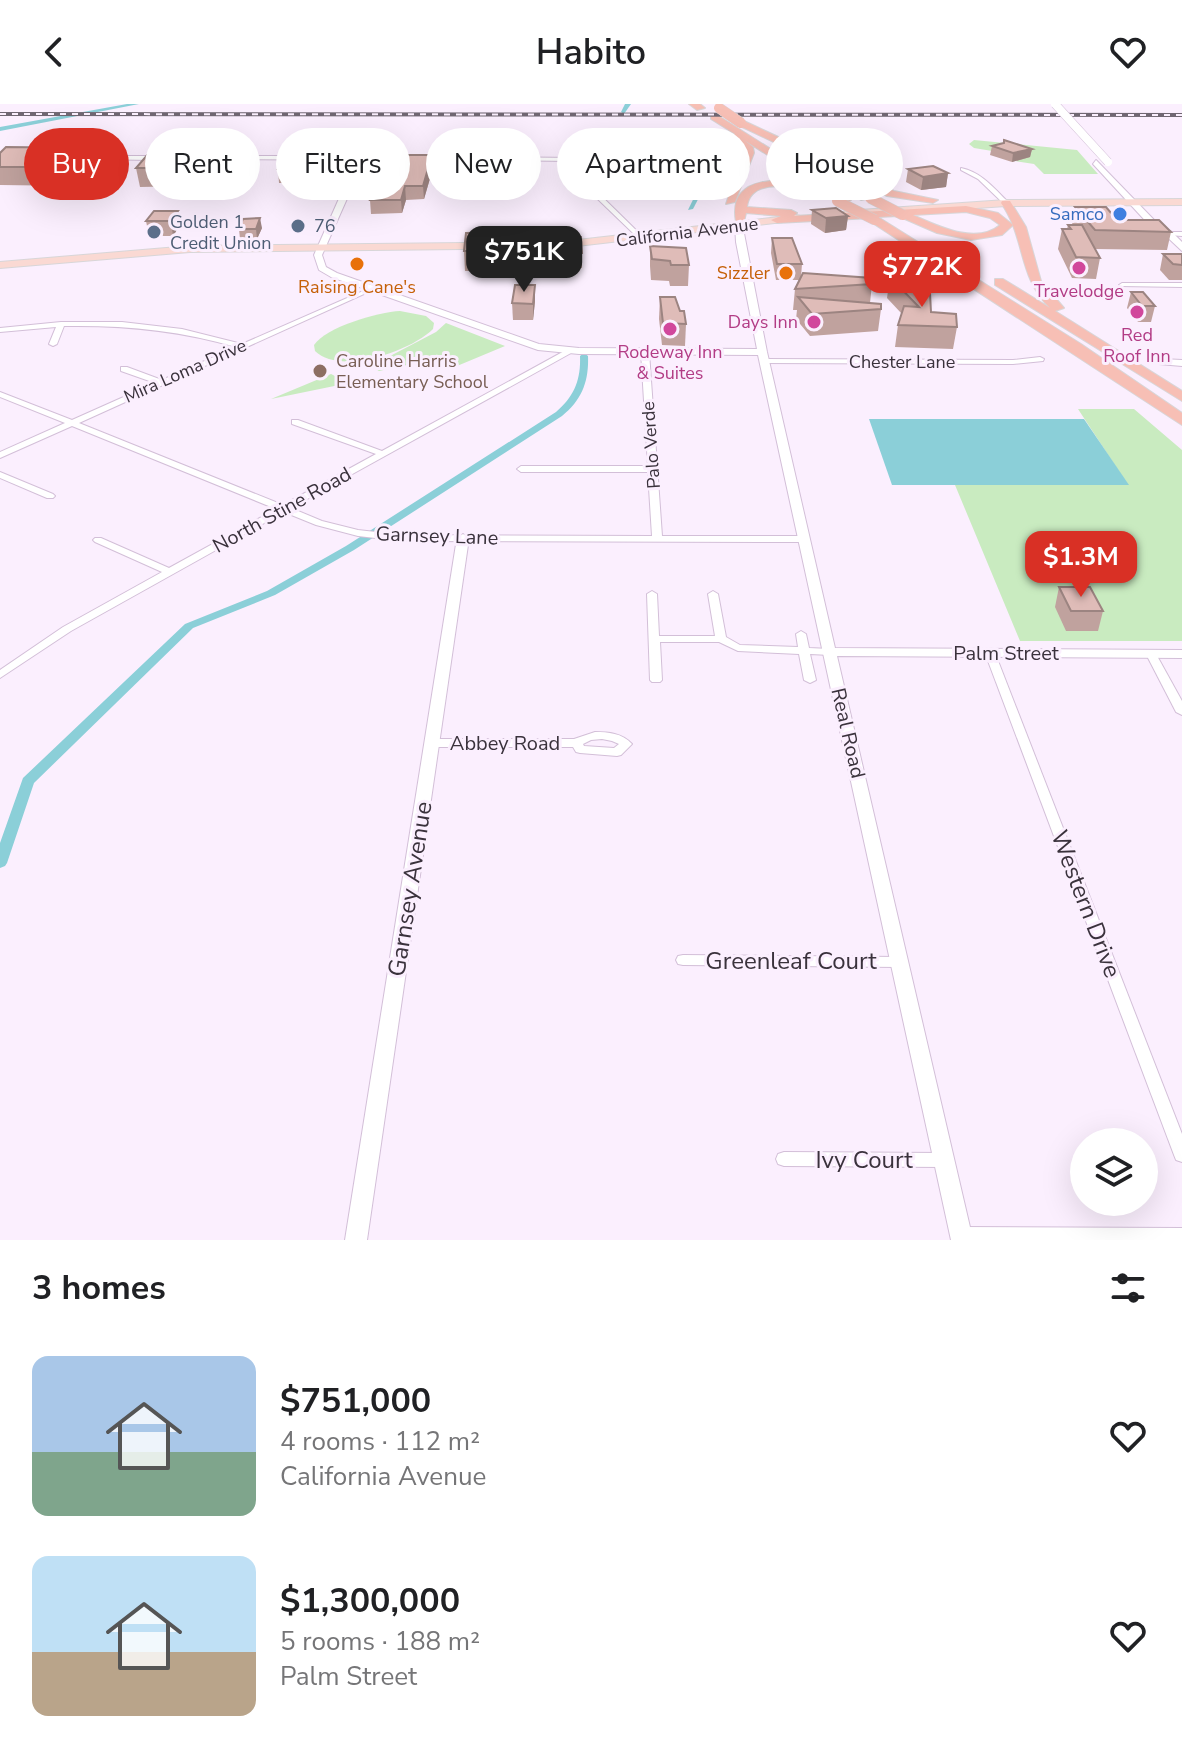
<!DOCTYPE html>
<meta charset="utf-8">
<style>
body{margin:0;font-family:"Nunito Sans",sans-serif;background:#f6f6f6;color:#202124;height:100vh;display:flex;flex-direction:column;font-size:30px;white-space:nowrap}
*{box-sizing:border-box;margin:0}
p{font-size:26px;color:#757577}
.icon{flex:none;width:44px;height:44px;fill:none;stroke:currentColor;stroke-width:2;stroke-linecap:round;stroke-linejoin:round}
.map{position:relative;height:1136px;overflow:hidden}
.details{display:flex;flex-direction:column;background:#fff;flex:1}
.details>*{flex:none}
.hud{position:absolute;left:24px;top:24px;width:1134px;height:72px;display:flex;gap:16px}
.fabs{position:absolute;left:1070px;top:1024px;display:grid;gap:16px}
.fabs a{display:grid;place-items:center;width:88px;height:88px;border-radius:50%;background:#fff;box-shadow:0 8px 32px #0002;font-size:40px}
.price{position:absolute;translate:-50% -68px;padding:0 18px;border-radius:16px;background:#d93025;color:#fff;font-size:26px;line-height:52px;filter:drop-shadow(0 2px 4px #0008)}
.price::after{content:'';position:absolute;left:50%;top:48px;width:24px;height:18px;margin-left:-12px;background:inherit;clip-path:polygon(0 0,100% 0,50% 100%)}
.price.active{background:#222;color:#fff}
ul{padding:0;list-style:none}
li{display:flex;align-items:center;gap:24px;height:200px;padding:0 32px}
li span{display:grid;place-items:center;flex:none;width:224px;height:160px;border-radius:16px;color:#555}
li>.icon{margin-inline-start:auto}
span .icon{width:96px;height:96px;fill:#fffc;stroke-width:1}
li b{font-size:34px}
h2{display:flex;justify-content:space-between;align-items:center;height:96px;padding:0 32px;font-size:34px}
.pill{padding:0 28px;border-radius:36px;background:#fff;box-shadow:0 8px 32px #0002;font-size:28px;line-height:72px}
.pill.active{background:#d93025;color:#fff}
header{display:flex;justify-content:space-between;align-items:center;height:104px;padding:0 32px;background:#fff;font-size:36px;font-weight:600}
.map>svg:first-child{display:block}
.green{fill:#c9ebc0}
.water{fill:#8bcfd8}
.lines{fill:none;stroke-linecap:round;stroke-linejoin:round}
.canal{fill:#8bcfd8;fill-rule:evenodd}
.minor-casing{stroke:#d3bfd8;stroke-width:2}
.tertiary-casing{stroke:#d3bfd8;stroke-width:2}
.secondary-casing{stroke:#d3bfd8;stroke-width:2}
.primary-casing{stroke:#d8d6d8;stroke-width:2}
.motorway-casing{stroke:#d8d6d8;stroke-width:2}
.minor{fill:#fff;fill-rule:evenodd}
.tertiary{fill:#fff;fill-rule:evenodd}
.secondary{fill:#fff;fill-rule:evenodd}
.primary{fill:#fad9d3;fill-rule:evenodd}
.motorway{fill:#f7bfb5;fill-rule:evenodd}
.rail-casing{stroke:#706772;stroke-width:4}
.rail{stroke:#fbeffe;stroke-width:2;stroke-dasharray:6;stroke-linecap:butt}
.secondary-bridge-casing{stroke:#d3bfd8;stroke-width:9;stroke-linecap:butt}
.motorway-bridge-casing{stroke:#d8d6d8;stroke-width:11;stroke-linecap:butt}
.secondary-bridge{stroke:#fff;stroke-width:8}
.motorway-bridge{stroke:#f7bfb5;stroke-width:10}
.wall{fill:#c0a29e}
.shaded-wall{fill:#9c8481}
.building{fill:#dfbcb8;stroke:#9c8481;stroke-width:2}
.shop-dot{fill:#3f7fe0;stroke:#fbeffe;stroke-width:3}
.service-dot{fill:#5c6f8a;stroke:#fbeffe;stroke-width:3}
.food-dot{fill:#e8710a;stroke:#fbeffe;stroke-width:3}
.hotel-dot{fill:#d1479c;stroke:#fbeffe;stroke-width:3}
.education-dot{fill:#8d6e63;stroke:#fbeffe;stroke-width:3}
.labels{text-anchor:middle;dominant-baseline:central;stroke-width:6;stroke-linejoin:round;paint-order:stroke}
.far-shop-label{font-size:18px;fill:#366cbe;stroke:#fbeffe;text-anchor:end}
.far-service-label{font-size:18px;fill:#4e5e75;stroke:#fbeffe;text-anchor:start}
.far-street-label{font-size:18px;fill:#3a323c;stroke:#fbeffe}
.far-food-label{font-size:18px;fill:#c56008;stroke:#fbeffe;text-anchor:end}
.far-hotel-label{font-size:18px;fill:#b23c85;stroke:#fbeffe}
.far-education-label{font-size:18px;fill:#785e54;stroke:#fbeffe;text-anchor:start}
.street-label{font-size:20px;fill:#3a323c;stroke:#fbeffe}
.near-street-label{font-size:24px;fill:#3a323c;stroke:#fbeffe}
</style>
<header><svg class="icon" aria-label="back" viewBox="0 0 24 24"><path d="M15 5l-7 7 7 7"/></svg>Habito<svg class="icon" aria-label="heart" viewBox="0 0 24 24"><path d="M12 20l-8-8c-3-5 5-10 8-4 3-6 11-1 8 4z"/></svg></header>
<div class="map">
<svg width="1182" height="1136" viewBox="0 0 1182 1136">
<rect width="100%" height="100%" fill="#fbeffe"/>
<g class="green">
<path d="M974,36l103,10 21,24h-54l-10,-10 -19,-3 13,-4 -54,-9 -5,-4z"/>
<path d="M400,207l26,5 8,7 -1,6c-22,22 -93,47 -118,22l-1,-6c12,-18 64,-33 86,-34z"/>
<path d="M446,219l59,23 -48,20 -13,-9 -65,14 -8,-5 65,-34z"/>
<path d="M331,270l18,9 -78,16z"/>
<path d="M1078,305h56l48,41v191h-162l-65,-156h173z"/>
</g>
<path class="water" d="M869,315h215l45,66h-237z"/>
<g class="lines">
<g class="canal">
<path d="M127,0h12l-139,27v-4z"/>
<path d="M625,0h6l-7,10 -3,-2z"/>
<path d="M702,77l5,1 -14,27 -5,1z"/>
<path d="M584,249l4,3c1,25 -6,44 -26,60l-208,134 -79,45 -82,33 -159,155 -27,80 -2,3 -5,2v-25l23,-65 162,-154 82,-33 79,-45 210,-134c18,-15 25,-32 24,-56z"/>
</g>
<defs>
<g id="minor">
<path d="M82,52h74l3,2 -3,2 -76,-1z"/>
<path d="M186,52h214l3,2 -3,2 -216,-1z"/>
<path d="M418,52l158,2 9,22 54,53 -5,1 -54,-52 -8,-21 -156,-2z"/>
<path d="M961,64c20,4 33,20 47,34v2h-4l-26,-25 -17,-9z"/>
<path d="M1169,128h13v4l-15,-1v-2z"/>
<path d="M1122,179h60v4l-62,-1 -1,-1z"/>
<path d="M370,184l5,1 -296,134 204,82 93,-51 -84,-30v-4h6l84,31 186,-102 4,2 -1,2 -280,155 31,13 36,9 44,5 250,1 -4,-64h-127l-4,-3 4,-3h127l-7,-114 4,-2 4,2 13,184h142l5,3 -5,3 -402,-1 -44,-5 -42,-11 -32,-13 -213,119 -71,47v-8l63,-43 99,-55 -67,-30 -2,-2 2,-2h6l68,30 107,-59 -204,-83 -72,32v-6l65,-29 -65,-26v-5l72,28 83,-37 -34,-12v-4h6l35,13 74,-33c-57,-17 -113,-22 -172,-21l-7,18 -4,2 -4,-2 7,-17 -56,5v-4l61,-6h61l60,7 60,15z"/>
<path d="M1040,253l4,2 -1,2 -30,3 -249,-1 -4,-2 4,-2 249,1z"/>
<path d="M0,368l53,22 2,2 -2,2h-6l-47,-20z"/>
<path d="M652,487l5,3 2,42h56l-7,-42 5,-3 5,3 8,43 14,8 58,2 -2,-13 5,-3 5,3 3,14 21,1 5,3 -5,3 -20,-1 6,26 -6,3 -6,-3 -5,-26 -61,-3 -19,-9h-59l2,38 -2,2h-8l-2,-2 -3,-86z"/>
<path d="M990,546l5,3 187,481v28l-6,-2 -2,-5 -189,-502z"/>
<path d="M1151,547l5,3 26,47v14l-6,-3 -30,-58z"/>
<path d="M595,628c13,0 27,1 37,12l-11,11 -4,1 -37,-3 -4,-1 -3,-5h-141l-6,-4 6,-4h142zM602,635l10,2 7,3 -5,4 -30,-2 -1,-2 8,-4z"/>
<path d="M683,851l216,2 5,1 2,4 -2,4 -5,1 -216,-2 -5,-1 -2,-4 2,-4z"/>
<path d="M784,1048l160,1 6,2 2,5 -2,5 -6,2 -160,-1 -6,-2 -2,-5 2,-5z"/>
<path d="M961,1123l221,1v12h-227l-2,-5 2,-5z"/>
</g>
<g id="tertiary">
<path d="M361,52l4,2 -43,97 4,12 11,6 202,71 40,4 178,1 -21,-107 -1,-17 7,-2 25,129 68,296 347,2v8l-345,-2 136,584h-22l-193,-885 -179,-1 -41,-4 -207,-73 -12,-7 -5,-15 43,-97z"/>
<path d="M1162,255l20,1v6l-23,-2 -2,-2z"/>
<path d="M463,430l6,4 -102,702h-22l112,-702z"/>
</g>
<path id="secondary" d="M1096,56l62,64 14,8 10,10v9l-16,-15 -14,-8 -59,-64z"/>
<g id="primary">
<path d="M1182,95v6l-176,1 -161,11 -5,-3 5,-3 161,-11z"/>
<path d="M796,111l4,1v4l-240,28 -370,4 -190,16v-6l190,-16 370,-4z"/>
</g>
<g id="motorway">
<path d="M689,0h11l5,4 -8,2z"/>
<path d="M711,11h6l134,85 -5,3 -19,-10 -5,2c-20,-6 -71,-21 -75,12l44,3 6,3 -3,3 172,-10 32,7 15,12 -11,10 -31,5 -34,-7 -39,-17 -20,1 203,127 101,69v12l-311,-203v-4l-94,5 -6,-3 10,-4 -35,-3 -2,9h-8c-9,-50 49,-44 82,-35l-74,-47 9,7 1,6 -19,49 -9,2 18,-54 -15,-13 6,-3 -24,-15zM966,108l24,6 10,7c-24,20 -62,1 -87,-10z"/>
<path d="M738,17h6l150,70 44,9 -5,3 -46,-7 -149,-71z"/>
<path d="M833,75h8l29,19 -9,2 -28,-17z"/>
<path d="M1002,97h8l16,26 15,54 23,27 -9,3 127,80v10l-187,-116v-6h8l47,29c-33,-32 -24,-70 -49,-105z"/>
</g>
</defs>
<use href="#minor" class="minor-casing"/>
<use href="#tertiary" class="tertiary-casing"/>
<use href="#secondary" class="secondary-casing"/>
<use href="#primary" class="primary-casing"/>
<use href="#motorway" class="motorway-casing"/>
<use href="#minor" class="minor"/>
<use href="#tertiary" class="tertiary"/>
<use href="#secondary" class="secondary"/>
<use href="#primary" class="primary"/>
<use href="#motorway" class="motorway"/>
<defs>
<path id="rail" d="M0,10l1182,1"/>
</defs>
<use href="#rail" class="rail-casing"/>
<use href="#rail" class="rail"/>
<defs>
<path id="secondary-bridge" d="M1055,0l53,58"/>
<g id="motorway-bridge">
<path d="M719,4l22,15"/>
<path d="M870,94l33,17"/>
<path d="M837,97l38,19"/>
</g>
</defs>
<use href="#secondary-bridge" class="secondary-bridge-casing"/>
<use href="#motorway-bridge" class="motorway-bridge-casing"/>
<use href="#secondary-bridge" class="secondary-bridge"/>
<use href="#motorway-bridge" class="motorway-bridge"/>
</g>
<g class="wall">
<path d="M1004,36l28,9 -2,8 -18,5 -22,-7 2,-9 11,-3z"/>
<path d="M0,49l97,13 -19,20 -78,-1z"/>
<path d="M149,49l52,18 -11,15 -50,1 -4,-19z"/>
<path d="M328,55l2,14 -5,10h-46l-1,-14z"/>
<path d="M433,64l-9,31 -18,1 -4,13 -31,1 -1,-14z"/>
<rect x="636" y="65" width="14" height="25"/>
<path d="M908,65l40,4 -2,14 -25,3 -15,-8z"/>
<path d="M1075,103l42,13 54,12 -4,18 -72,-1 5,9 -4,21 -24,-1 -14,-29 4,-20h5l1,-4h4z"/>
<path d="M812,106l36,6 -2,14 -21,3 -14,-9z"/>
<path d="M154,107l26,14 -7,11h-24l-3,-15z"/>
<path d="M262,124l-5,11h-17l-1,-10z"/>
<path d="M514,128l-1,39h-48l-1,-20z"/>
<path d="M581,133l1,31h-23v-5h-7v-24z"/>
<path d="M772,134l30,26 -1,13 71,7 -2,19 11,6 -3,22 -68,5 -14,-17 1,-9h-4l2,-21 4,-9h-23l-5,-27z"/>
<path d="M650,142l39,19 -1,21h-18l-1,-5 -18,-1 -1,-14z"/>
<path d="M888,146l21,13 -3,16h-1l26,33 26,15 -4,22 -58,-2 3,-22 4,-11 -15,-16 3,-21h2l-6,-11z"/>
<path d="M1163,150h19v26h-13l-9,-10z"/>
<path d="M1131,188l24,14 -4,16h-13l-11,-14z"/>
<path d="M660,193l20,14 6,13 -1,22 -23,-1 -3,-26z"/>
<path d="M535,197l-2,19h-20l-1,-17z"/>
<path d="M1059,483l44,24 -5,20h-32l-11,-24z"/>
</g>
<g class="shaded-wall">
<path d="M94,44l3,18 -19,20 -4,-19z"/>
<path d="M1032,45l-2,8 -18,5 1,-9z"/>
<path d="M198,49l3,18 -11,15 -3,-18z"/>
<path d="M432,51l1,13 -9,31 -1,-13z"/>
<path d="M328,55l2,14 -5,10 -1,-14z"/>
<path d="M948,69l-2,14 -25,3 2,-13z"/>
<path d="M405,82l1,14 -4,13 -1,-13z"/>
<path d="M178,107l2,14 -7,11 -2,-15z"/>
<path d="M848,112l-2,14 -21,3 1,-15z"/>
<path d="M260,114l2,10 -5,11 -1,-10z"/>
<path d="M514,128l1,20 -2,19v-20z"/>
<path d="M535,181v16l-2,19v-16z"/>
</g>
<g class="building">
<path d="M1004,36l28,9 -19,4 -21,-7 12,-3z"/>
<path d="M6,43l88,1 -20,19h-74v-14z"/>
<path d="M149,49h49l-11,15h-51z"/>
<path d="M388,51h44l-9,31h-18l-4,14h-31z"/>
<path d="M328,55l-4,10h-46l5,-9z"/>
<path d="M933,62l15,7 -25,4 -15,-8z"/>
<rect x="636" y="65" width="14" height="11"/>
<path d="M1075,103h31l11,13h42l12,12 -76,-2z"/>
<path d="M836,104l12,8 -22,2 -14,-8z"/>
<path d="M154,107h24l-7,10h-25z"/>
<path d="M260,114l-4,11h-17l4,-10z"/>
<path d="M1068,121h14l18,33 -24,-1 -14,-28h9z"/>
<path d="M514,128l-1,19h-49l2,-18z"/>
<path d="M581,133l1,16h-23v-5h-8l1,-9z"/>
<path d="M772,134h20l10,26h-25z"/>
<path d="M650,142l36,2 3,17h-18l-1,-4 -18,-2z"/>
<path d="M888,146h14l7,13h-15z"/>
<path d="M1163,150h19v11l-9,-1z"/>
<path d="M803,169l69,5v6l-77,5z"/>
<path d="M903,172l15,14 12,3 1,19 25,2 1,13 -59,-2 6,-19 15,1 -29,-30z"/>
<path d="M515,181h20l-2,19 -21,-1z"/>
<path d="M1131,188h12l12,14h-13z"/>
<path d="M660,193h15l5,14h4l2,13 -23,-1z"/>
<path d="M798,193l83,7v5l-69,5z"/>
<path d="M1059,483h31l13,24h-32z"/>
</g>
<circle class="shop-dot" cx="1120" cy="110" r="8"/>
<g class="service-dot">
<circle cx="298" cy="122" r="8"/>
<circle cx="154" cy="128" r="8"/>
</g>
<g class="food-dot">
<circle cx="357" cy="160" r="8"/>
<circle cx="786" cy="169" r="8"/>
</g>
<g class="hotel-dot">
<circle cx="1079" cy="164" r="8"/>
<circle cx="1137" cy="208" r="8"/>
<circle cx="814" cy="218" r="8"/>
<circle cx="670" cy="225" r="8"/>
</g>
<circle class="education-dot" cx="320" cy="267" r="8"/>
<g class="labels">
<g class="far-shop-label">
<text x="1104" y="110">Samco</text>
</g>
<g class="far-service-label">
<text x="170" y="118">Golden 1<tspan x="170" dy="21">Credit Union</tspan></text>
<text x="314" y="122">76</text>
</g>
<g class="far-street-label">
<text transform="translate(687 128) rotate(-7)">California Avenue</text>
<text x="902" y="258">Chester Lane</text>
<text transform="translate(185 267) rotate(-24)">Mira Loma Drive</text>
<text transform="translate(651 341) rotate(-94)">Palo Verde</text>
</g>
<g class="far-food-label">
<text x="770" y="169">Sizzler</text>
<text x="357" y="183" text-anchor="middle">Raising Cane's</text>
</g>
<g class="far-hotel-label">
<text x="1079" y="187">Travelodge</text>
<text x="798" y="218" text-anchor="end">Days Inn</text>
<text x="1137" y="231">Red<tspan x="1137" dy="21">Roof Inn</tspan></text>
<text x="670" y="248">Rodeway Inn<tspan x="670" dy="21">&amp; Suites</tspan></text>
</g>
<g class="far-education-label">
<text x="336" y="257">Caroline Harris<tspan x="336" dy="21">Elementary School</tspan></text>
</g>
<g class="street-label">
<text transform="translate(282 406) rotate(-29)">North Stine Road</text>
<text transform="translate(437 432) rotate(2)">Garnsey Lane</text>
<text x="1006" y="549">Palm Street</text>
<text transform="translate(848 629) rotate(77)">Real Road</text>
<text x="505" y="639">Abbey Road</text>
</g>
<g class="near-street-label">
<text transform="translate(410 785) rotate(-81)">Garnsey Avenue</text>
<text transform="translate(1086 800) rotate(69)">Western Drive</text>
<text x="791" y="857">Greenleaf Court</text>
<text x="864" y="1056">Ivy Court</text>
</g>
</g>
</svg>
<div class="fabs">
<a><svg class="icon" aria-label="layers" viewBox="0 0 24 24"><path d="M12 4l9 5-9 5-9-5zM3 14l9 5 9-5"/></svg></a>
</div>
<b class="price active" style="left:524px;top:190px">$751K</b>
<b class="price" style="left:922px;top:205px">$772K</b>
<b class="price" style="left:1081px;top:495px">$1.3M</b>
<div class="hud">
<a class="pill active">Buy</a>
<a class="pill">Rent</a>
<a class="pill">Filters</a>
<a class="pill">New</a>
<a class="pill">Apartment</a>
<a class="pill">House</a>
</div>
</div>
<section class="details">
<h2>3 homes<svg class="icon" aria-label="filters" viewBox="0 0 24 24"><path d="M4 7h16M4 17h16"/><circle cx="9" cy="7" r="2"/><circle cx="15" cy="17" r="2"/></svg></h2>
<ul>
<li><span style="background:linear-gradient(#a9c7e8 60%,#7fa58c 0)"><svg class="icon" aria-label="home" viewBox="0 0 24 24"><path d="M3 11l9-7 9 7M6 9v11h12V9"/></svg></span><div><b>$751,000</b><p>4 rooms · 112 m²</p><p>California Avenue</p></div><svg class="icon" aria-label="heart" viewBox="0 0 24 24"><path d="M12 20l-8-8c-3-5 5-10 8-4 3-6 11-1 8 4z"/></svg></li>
<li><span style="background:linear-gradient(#bfe0f5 60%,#b9a48a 0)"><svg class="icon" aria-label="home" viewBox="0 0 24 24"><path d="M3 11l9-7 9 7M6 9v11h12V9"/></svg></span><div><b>$1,300,000</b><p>5 rooms · 188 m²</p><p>Palm Street</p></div><svg class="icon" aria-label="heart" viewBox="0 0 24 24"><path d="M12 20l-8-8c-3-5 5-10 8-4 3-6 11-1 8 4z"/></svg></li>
</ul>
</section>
